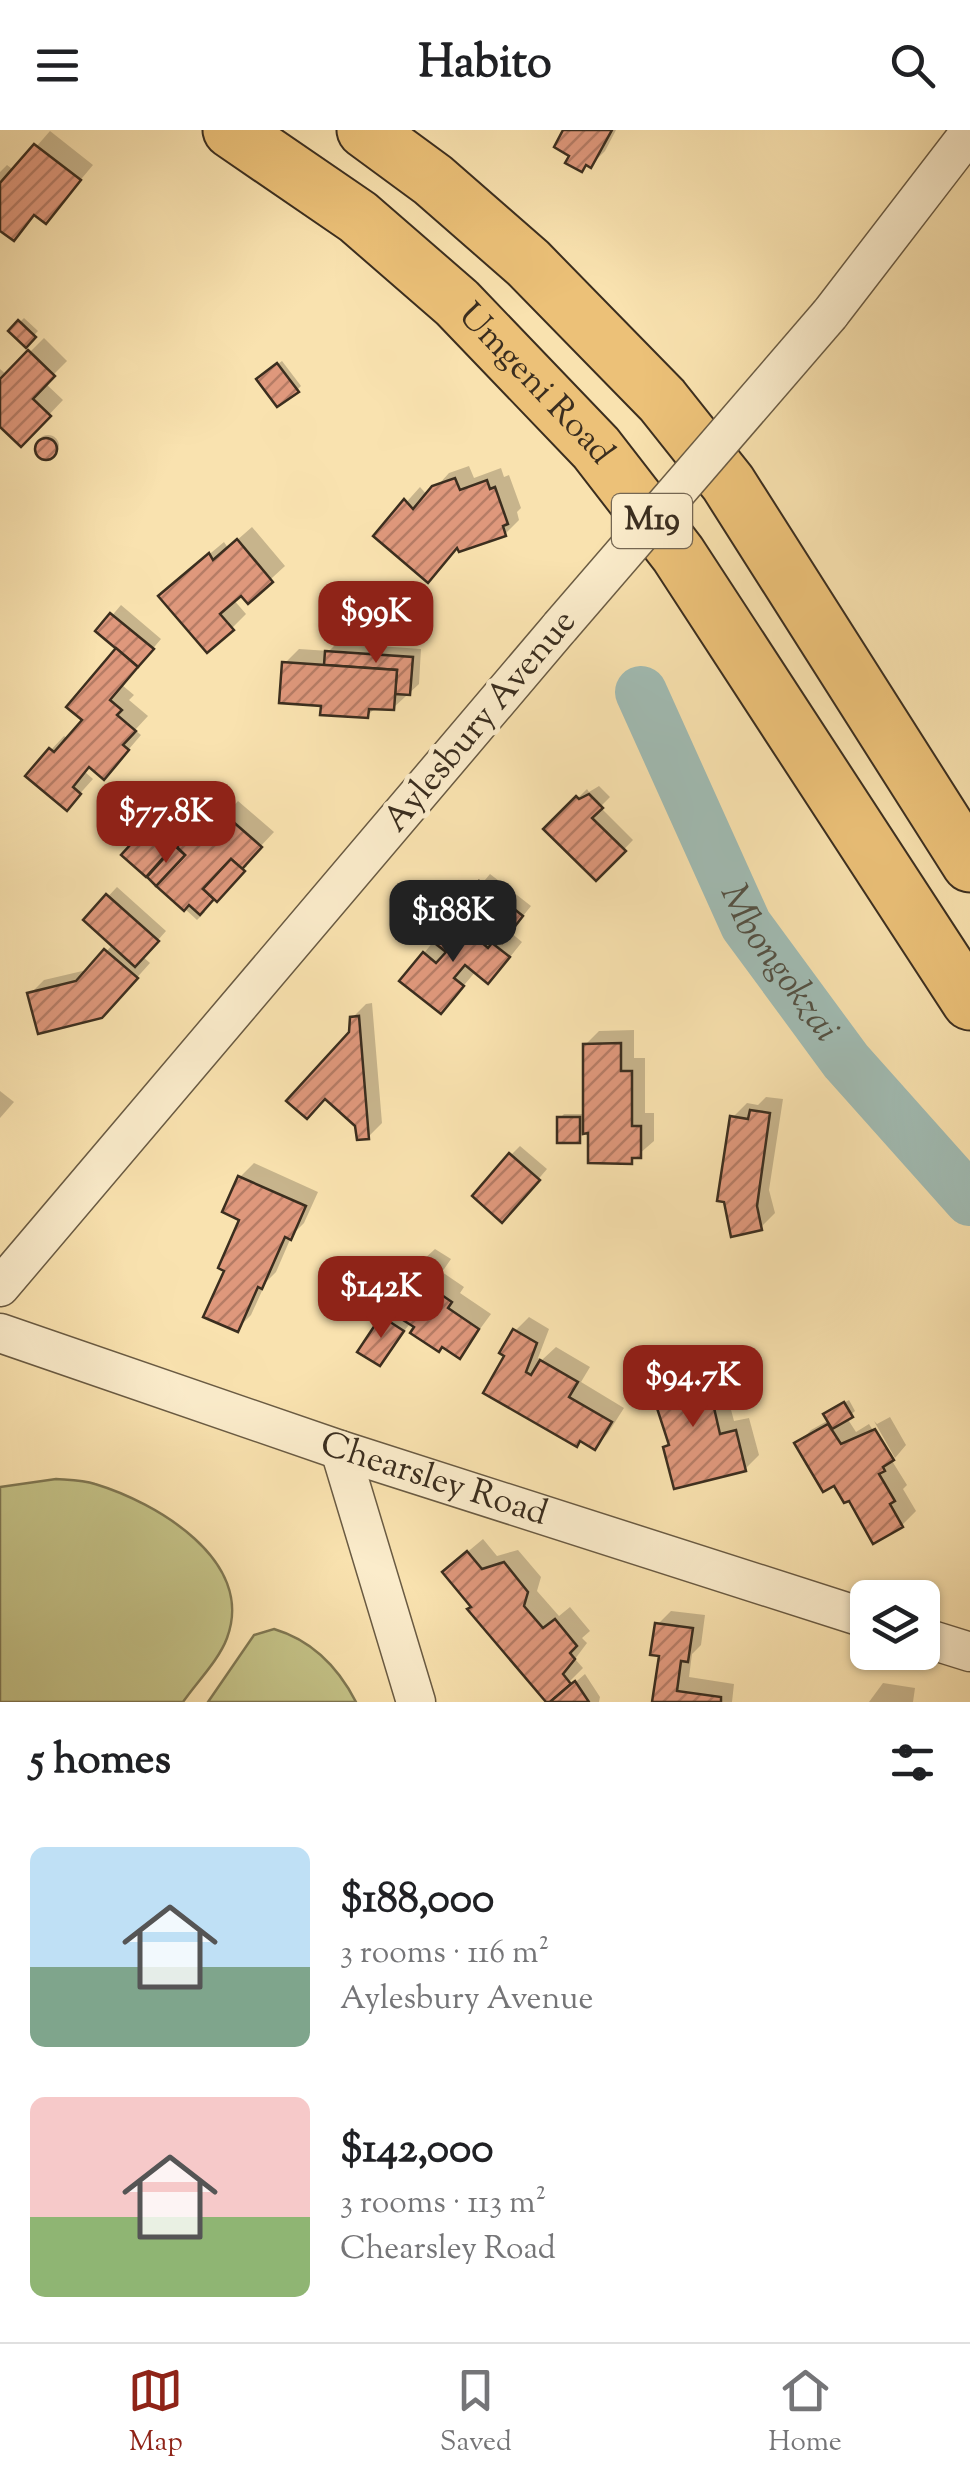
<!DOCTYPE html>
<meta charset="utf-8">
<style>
body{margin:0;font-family:"Sorts Mill Goudy",serif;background:#f6f6f6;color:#202124;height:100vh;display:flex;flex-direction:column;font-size:38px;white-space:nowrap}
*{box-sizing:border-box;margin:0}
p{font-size:32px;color:#757577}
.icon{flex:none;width:55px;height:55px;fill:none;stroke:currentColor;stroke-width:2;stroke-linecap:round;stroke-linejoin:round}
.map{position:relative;height:1572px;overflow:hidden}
.panel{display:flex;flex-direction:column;background:#fff;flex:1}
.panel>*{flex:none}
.fabs{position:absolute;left:850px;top:1450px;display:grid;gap:20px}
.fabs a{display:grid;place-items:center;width:90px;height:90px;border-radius:15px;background:#fff;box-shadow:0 2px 8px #0004;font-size:50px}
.price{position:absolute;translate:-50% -85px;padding:0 22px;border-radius:20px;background:#8f2418;color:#fff;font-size:32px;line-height:65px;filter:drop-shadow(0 2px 5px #0008)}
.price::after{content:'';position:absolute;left:50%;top:60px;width:30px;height:22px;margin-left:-15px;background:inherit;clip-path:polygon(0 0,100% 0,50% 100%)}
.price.active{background:#222;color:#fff}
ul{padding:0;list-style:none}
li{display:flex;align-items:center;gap:30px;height:250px;padding:0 30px}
li span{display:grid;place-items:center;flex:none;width:280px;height:200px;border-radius:15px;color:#555}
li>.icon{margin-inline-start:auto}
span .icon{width:120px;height:120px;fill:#fffc;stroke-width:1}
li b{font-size:42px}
h2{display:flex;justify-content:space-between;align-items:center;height:120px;padding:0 30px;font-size:42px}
header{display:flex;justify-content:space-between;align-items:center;height:130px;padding:0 30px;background:#fff;font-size:45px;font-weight:800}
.menu{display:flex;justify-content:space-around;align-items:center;height:140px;border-top:2px solid #e0e0e0;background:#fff;font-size:28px;color:#757577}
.menu a{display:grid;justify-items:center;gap:5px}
.menu .active{color:#8f2418}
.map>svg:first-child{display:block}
.green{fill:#c4c287;stroke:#807853;stroke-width:2.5}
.shadow{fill:#0003}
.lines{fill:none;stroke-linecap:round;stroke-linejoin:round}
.river{stroke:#a1bcb4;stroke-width:52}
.building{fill:url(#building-hatch);stroke:#3b2e1f;stroke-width:2.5}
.minor-casing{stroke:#6a5b43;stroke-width:41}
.highway-casing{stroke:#3b2e1f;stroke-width:59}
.minor{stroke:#fbeccb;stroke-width:38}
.highway{stroke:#ecc178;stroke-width:55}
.minor-bridge-casing{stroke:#6a5b43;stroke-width:41;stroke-linecap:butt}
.minor-bridge{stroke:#fbeccb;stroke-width:38}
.labels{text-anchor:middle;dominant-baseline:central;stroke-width:10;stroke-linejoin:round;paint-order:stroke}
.shield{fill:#fbeccb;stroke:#756753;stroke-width:2.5}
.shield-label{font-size:32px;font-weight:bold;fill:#3b2e1f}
.street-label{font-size:35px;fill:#3b2e1f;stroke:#fbeccb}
.water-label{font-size:38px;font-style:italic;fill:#545244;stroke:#fbeccb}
</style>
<header><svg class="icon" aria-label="menu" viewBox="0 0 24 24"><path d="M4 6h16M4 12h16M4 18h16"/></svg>Habito<svg class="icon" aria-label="search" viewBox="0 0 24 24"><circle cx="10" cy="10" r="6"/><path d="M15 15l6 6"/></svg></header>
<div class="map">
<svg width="970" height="1572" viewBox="0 0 970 1572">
<defs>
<pattern id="building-hatch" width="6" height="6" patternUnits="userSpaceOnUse" patternTransform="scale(2.5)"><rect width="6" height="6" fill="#df987c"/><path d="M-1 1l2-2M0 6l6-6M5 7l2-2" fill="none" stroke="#b67c65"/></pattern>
</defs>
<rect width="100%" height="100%" fill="#f9e2af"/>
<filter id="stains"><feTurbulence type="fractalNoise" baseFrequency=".002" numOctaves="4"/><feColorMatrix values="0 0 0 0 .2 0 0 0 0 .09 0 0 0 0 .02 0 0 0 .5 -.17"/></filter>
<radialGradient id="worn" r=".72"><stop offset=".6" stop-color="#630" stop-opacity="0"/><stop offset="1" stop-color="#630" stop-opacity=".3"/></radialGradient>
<g class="green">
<path d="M56,1349c13,1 27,1 39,5 60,18 161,76 132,154 -8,22 -31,45 -44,64h-183v-215z"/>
<path d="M274,1499c37,11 64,38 82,73h-148l46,-67z"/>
</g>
<g class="shadow">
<path d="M566,0h50l-11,21 -14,14 -19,-10z"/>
<path d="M50,1l43,34 -47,56 -10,-8 -23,25 -13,-11v-55l7,-7 8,6z"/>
<path d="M24,188l14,13 -13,14 -14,-14z"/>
<path d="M44,208l23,23 -22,22 18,17 -42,44 -21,-20v-55l7,6z"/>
<path d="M282,231l19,25 -4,4 -34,-15z"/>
<circle cx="48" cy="316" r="11"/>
<path d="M469,336l5,12 27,-10 3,9 5,-2 12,33 -4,4 2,8 -14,14 -46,11 -82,-10 43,-48 8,9 21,-23z"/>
<path d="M252,397l33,39 -37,34 -7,-8 -8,7 13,15 -14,14 -56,-46 48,-40 4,6z"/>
<path d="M121,475l40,34 -39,46 12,10 -5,5 19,16 -13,14 6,5 -24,28 -27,2 -5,7 8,7 -26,29 -16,-58 13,-14 4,3 17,-20 34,-71 -20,-17z"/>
<path d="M337,513l84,6 -2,35 -26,24 -17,-1 -9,9 -43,-12 -39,-41 14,-14 30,2z"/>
<path d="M599,656l11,11 -10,10 33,33 -37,38 -49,-49 40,-40 2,3z"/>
<path d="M238,671l36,31 -30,32 3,2 -45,43 3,3 -8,8 -47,-43 60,-62 8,7z"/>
<path d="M182,684l10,9 -38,42 -29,-10 29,-31 10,9z"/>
<path d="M490,744l41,32 -21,26 12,10 -20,25 -26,4 -22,26 -30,-44z"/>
<path d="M117,757l49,44 -23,26 7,6 -34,38 -86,-7 14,-14 47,-11 22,-25 -27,-24z"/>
<path d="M372,873l10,120 -14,14 -43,-41 27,-63v-15l14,-14z"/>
<path d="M634,900v28h11v55h9v28l-23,20 -40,-30h-8l-4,10 -19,-23 4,-4h21v-69l14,-14z"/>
<path d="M0,961l14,11 -14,16z"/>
<path d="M766,967l17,2 -14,91 6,23 -14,14 -28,-110 14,-14 11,2z"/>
<path d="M520,1016l27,23 -36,42v-56z"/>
<path d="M254,1033l64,29 -14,31 -12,12 -16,37 -10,10 -15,33 -14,14 -10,-59 16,-51 -3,-42z"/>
<path d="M435,1119l16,10 -9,13 22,15 -4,6 31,21 -31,42 -49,-34 -31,41 -19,-12 60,-89z"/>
<path d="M529,1187l20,12 -11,29 4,2 14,-13 34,20 -9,15 43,26 -16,25 -13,14 -87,-91 7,-25z"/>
<path d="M702,1215l12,45 11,-3 9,34 15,-3 10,37 -14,14 -79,-21 5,-5 -13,-64 4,-4 -3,-9 14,-14z"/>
<path d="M849,1270l6,11 -8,7 9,14 13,-8 38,61 -4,4 13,22 -14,14 -28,16 -24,-43 -52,-54 13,-14 18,-10 1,-9z"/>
<path d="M890,1287l16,28 -11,13 -21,-37 3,3z"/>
<path d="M483,1409l14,17 21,-6 23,27 -4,14 22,25 11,-9 20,24 -8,7 5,5 -12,16 8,9 -15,15 3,3 14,-12 15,23 -1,5h-50l-75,-96 -15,-47z"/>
<path d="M671,1481l34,4 -4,30 -9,9 -3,23 45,7 -2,18h-77l7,-49 -5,-28z"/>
<path d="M883,1553l32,5 -2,14h-44z"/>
</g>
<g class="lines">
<path class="river" id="s1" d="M641,562l105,233 100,136 124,139"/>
</g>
<g class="building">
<path d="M563,0h49l-21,38 -5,-3 -4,7 -17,-9 4,-7 -15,-9z"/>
<path d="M34,14l47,36 -35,44 -12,-9 -20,26 -14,-10v-48z"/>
<path d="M18,190l18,17 -10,11 -18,-17z"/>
<path d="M28,220l27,26 -22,23 18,17 -30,31 -21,-20v-48z"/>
<path d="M277,233l22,29 -22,15 -21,-28z"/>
<circle cx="46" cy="319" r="11"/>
<path d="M455,348l5,12 27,-10 3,9 5,-2 13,37 -5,2 3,10 -47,16 -2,-4 -29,35 -55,-47 31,-37 9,10 19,-23z"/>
<path d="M237,409l36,43 -25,22 -7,-8 -21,18 14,16 -27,23 -49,-57 51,-43 4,7z"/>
<path d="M110,483l44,36 -16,18 -43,-36z"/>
<path d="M116,518l22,19 -28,33 12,10 -5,5 19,16 -13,14 6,5 -25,30 -15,-13 -16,20 8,7 -14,17 -42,-35 24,-28 5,4 28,-32 -16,-13z"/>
<path d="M325,521l88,6 -3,38 -15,-1 2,-24 -73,-5z"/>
<path d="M282,532l115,8 -3,40 -25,-1 -1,9 -48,-3 1,-9 -42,-3z"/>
<path d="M589,664l14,14 -11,10 34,33 -30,30 -53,-52 33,-33 3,3z"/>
<path d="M223,683l39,34 -20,22 -11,-10 -28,30 11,10 -14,16 -11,-10 -5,6 -28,-25 29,-31 -8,-8 13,-14 8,7z"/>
<path d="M171,691l14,12 -39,44 -25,-22 22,-24 11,10z"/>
<path d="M175,716l10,9 -29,31 -9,-9z"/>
<path d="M231,729l14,12 -28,31 -14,-13z"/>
<path d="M479,751l44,35 -21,27 -44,-35z"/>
<path d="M106,764l53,47 -24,26 -52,-47z"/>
<path d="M454,784l29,23 -3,4 8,7 4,-5 18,14 -22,27 -23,-19 -11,13 10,8 -23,28 -42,-33 24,-29 13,11 10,-11 -14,-11z"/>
<path d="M104,819l34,29 -36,40 -64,16 -11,-41 49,-12z"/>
<path d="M359,886l10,123 -12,1 -2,-14 -30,-27 -18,20 -21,-18 63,-69 1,-15z"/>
<path d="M621,913v28h11v55h9v32h-9v6l-44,-1v-30l-5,1v-90z"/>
<path d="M750,980l20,3 -13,93 5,24 -31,7 -7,-35 -7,-1 13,-85 18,3z"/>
<rect x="557" y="987" width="23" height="26"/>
<path d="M509,1023l31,27 -38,43 -30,-27z"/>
<path d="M238,1046l68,30 -15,34 -6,-3 -23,52 -4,-2 -20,45 -35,-15 21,-46 -6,-3 21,-48 -17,-8z"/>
<path d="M419,1131l20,13 -9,13 22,15 -4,6 31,21 -19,30 -18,-12 -3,5 -29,-19 4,-6 -25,-16z"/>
<path d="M381,1186l23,15 -24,35 -23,-14z"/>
<path d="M513,1199l24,14 -11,29 5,3 9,-15 38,22 -9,15 43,25 -17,28 -15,-9 -3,6 -94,-54 21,-37 -5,-3z"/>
<path d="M689,1227l11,45 12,-3 8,35 16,-4 10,41 -72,18 -11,-42 6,-2 -15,-46 4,-1 -4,-15 1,-5 5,-1 -4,-12z"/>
<path d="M844,1272l9,15 -21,12 -9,-15z"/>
<path d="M828,1294l13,20 34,-15 19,31 -11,7 2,4 -6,3 16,27 -5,3 13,23 -30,17 -24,-43 -5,2 -10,-17 -11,6 -29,-49z"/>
<path d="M467,1421l15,18 22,-7 24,30 -4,14 19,22 12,-9 22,27 -7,7 5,6 -12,15 8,10 -21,18h-4l-79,-93 4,-2 -29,-35z"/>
<path d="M655,1493l38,5 -5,34 -7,-1 -4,30 44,6v5h-69l7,-46 -9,-1z"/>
<path d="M575,1551l14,21h-39l21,-18z"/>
</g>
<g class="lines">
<defs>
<g id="minor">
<path d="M830,184l140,-182"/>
<path d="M0,1157l560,-660"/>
<path id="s2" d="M0,1203l340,117 528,169"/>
<path d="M340,1320l76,252"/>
<path d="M922,1507l48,15"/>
</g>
<g id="highway">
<path id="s3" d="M231,0l127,87 99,86 139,145 82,106 292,448"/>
<path d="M365,0l68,50 95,83 134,137 66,83 242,381"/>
</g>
</defs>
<use href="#minor" class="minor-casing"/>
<use href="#highway" class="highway-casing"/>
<use href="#minor" class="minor"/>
<use href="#highway" class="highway"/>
<defs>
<path id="minor-bridge" d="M560,497l270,-313"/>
</defs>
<use href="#minor-bridge" class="minor-bridge-casing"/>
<use href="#minor-bridge" class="minor-bridge"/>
</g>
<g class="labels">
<rect class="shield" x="612" y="364" width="80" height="54" rx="8"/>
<g class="shield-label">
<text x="652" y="391">M19</text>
</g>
<g class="street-label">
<text stroke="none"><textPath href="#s3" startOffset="398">Umgeni Road</textPath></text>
<text transform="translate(481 592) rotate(-50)">Aylesbury Avenue</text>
<text stroke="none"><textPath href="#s2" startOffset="458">Chearsley Road</textPath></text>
</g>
<g class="water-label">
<text stroke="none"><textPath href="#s1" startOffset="305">Mbongokzai</textPath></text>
</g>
</g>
<rect width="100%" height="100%" filter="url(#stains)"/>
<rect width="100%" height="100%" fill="url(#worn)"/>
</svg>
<div class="fabs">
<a><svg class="icon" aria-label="layers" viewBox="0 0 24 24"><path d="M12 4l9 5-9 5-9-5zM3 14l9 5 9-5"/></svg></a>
</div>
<b class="price" style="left:376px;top:536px">$99K</b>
<b class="price" style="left:166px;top:736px">$77.8K</b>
<b class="price active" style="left:453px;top:835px">$188K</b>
<b class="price" style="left:381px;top:1211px">$142K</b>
<b class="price" style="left:693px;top:1300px">$94.7K</b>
</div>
<section class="panel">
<h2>5 homes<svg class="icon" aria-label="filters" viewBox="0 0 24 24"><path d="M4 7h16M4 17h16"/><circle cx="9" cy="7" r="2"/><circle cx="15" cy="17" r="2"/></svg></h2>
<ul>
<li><span style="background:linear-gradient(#bfe0f5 60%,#7fa58c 0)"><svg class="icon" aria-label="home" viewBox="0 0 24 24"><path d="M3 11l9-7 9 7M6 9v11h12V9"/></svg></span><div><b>$188,000</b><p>3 rooms · 116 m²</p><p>Aylesbury Avenue</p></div></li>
<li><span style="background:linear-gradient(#f6c9c9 60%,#8fb573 0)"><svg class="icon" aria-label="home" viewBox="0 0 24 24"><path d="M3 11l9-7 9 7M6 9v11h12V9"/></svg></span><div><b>$142,000</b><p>3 rooms · 113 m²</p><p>Chearsley Road</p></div></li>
</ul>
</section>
<nav class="menu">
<a class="active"><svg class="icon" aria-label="map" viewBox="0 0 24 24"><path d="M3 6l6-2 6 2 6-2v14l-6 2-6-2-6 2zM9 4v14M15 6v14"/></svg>Map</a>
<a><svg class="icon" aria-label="saved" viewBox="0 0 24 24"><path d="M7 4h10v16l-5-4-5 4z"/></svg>Saved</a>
<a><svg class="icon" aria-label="home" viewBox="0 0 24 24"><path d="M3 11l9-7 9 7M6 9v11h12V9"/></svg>Home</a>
</nav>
